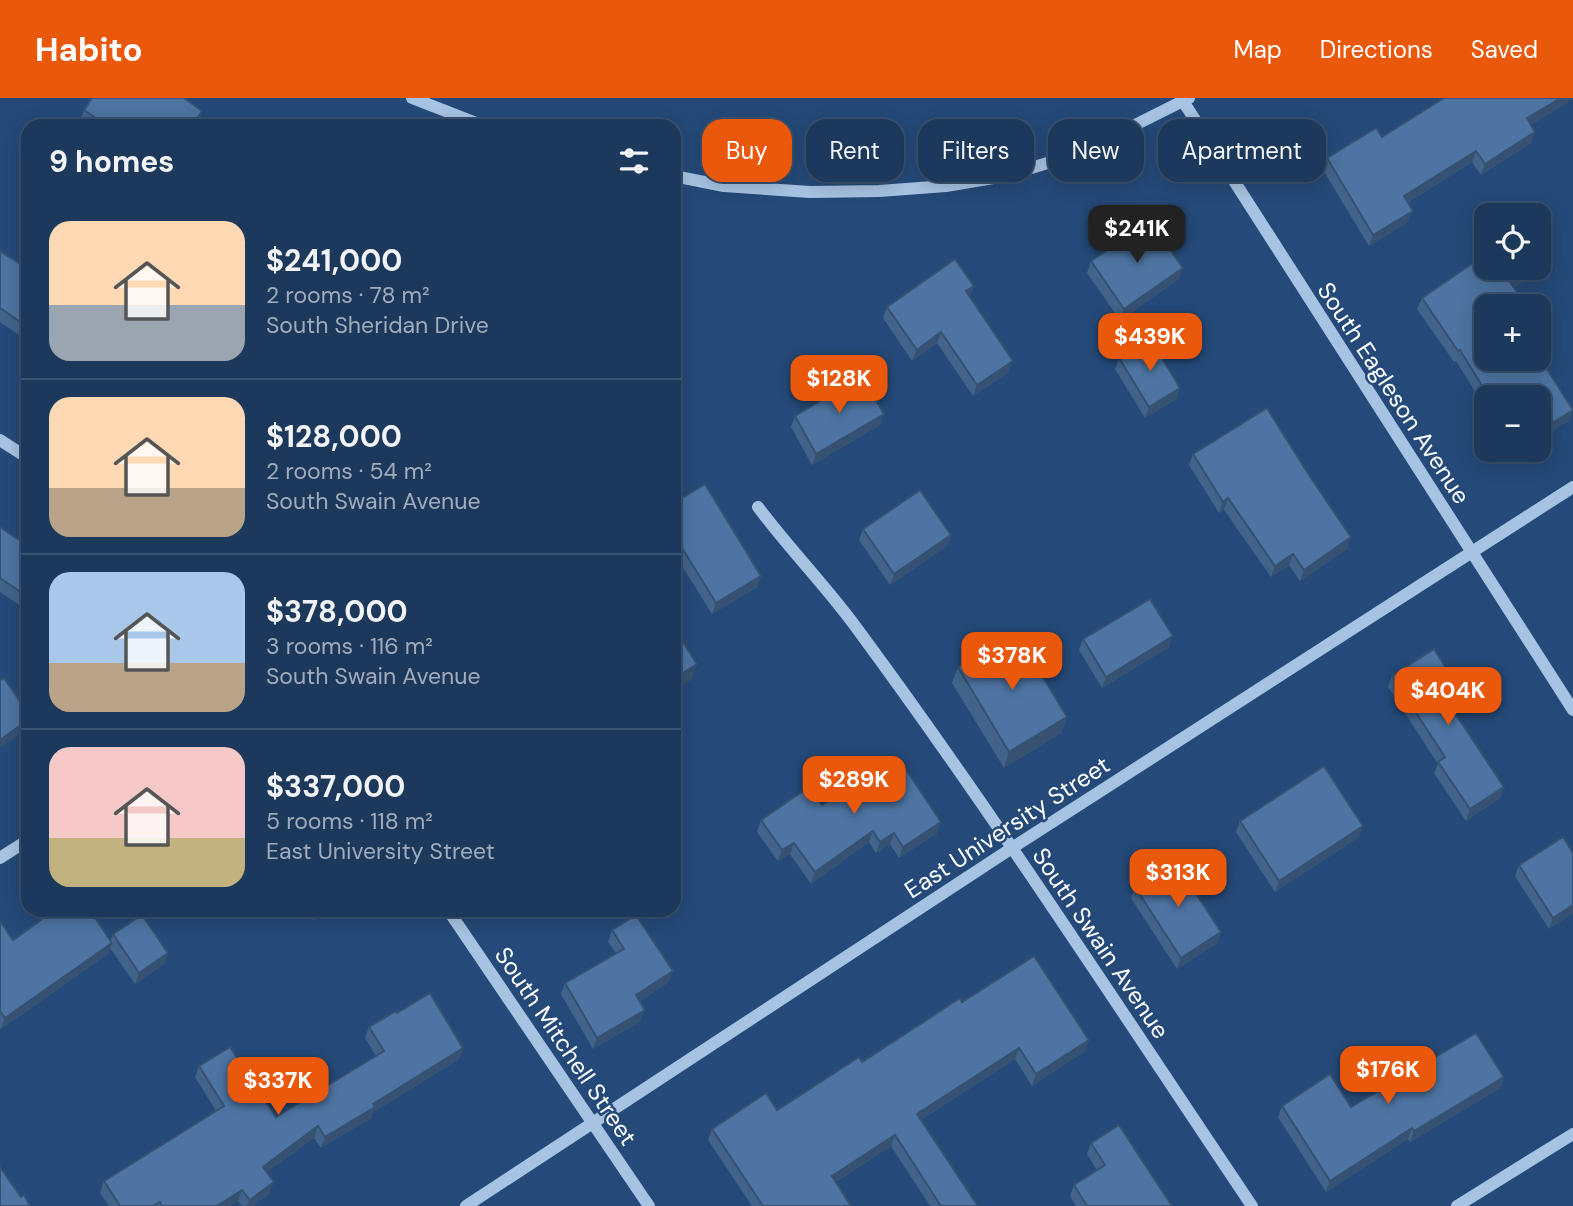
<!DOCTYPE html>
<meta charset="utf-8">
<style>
body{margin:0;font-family:"DM Sans",sans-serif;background:#294364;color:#f1f3f6;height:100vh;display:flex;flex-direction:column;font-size:26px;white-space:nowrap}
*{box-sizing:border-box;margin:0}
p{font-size:23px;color:#a0acbb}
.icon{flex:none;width:38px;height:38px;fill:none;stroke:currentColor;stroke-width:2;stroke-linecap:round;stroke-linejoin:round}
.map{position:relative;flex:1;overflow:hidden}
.side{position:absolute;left:21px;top:21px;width:660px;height:798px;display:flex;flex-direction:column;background:#1c385b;border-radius:21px;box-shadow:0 4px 18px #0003,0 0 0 2px #3a5271}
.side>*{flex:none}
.top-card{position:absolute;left:702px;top:21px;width:665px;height:63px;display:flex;gap:14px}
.fabs{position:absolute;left:1474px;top:105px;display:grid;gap:14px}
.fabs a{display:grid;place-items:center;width:77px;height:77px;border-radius:14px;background:#1c385b;box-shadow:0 4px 18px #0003,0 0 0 2px #3a5271;font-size:35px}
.price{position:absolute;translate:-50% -60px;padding:0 16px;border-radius:14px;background:#ea580c;color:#fff;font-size:23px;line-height:46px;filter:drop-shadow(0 2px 4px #0008)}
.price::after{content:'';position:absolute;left:50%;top:42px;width:21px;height:16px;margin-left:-10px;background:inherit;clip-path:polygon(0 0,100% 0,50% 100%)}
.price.active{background:#222;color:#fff}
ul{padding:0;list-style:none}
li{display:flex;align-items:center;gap:21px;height:175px;padding:0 28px}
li+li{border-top:2px solid #3a5271}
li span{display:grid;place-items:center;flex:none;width:196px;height:140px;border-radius:21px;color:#555}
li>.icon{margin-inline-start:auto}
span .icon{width:84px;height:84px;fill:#fffc;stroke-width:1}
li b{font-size:30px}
h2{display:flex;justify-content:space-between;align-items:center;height:84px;padding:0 28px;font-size:30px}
.tag{padding:0 24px;border-radius:21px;background:#1c385b;box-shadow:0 4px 18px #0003,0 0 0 2px #3a5271;font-size:24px;line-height:63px}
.tag.active{background:#ea580c;color:#fff}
header{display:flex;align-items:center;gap:42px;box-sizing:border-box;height:98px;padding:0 35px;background:#ea580c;color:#fff}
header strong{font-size:33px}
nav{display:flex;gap:38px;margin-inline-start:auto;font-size:24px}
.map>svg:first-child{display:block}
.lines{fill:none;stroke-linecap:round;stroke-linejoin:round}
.minor{stroke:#a7c3e3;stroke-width:12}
.wall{fill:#42648b}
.shaded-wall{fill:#365171}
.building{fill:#4d74a2;stroke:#365171;stroke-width:2}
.labels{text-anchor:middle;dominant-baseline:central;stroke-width:5;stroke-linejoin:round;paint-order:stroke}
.street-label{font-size:24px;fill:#fff;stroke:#254a79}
</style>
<header>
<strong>Habito</strong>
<nav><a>Map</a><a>Directions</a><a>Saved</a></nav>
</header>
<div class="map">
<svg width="1573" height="1108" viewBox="0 0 1573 1108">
<rect width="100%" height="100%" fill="#254a79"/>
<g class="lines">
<g class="minor">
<path d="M412,0l72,28"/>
<path d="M1181,0l392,612"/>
<path d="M674,78l50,10 86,6 69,-1 67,-5 59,-10 49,-15 43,-17 92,-46"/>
<path d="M0,342l28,18"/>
<path d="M758,409c32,43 72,83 103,127 137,186 262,380 391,572"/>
<path d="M0,760l28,-18"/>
<path d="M448,812l201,296"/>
<path d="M466,1108l546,-358 561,-361"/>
<path d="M1457,1108l116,-72"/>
</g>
</g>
<g class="wall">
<path d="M1573,1l-42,26 4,7 -4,11 -50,32 -9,-13 -65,41 1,19 -39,24 -46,-76 4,-12 55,-21z"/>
<path d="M84,12l118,1 -4,11 -3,4h-108l-7,-5z"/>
<path d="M0,153l28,18v72l-28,-19z"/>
<path d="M1091,163l88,18 -59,41 -33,-47z"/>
<path d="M1525,174l-4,11 -7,5 12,17 -1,1h-39l83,115 -31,-24h-52v12l-30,-48 -2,1 -37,-53 5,-11z"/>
<path d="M970,199l39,75 -36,24 -36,-53 -25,18 -29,-43 4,-11z"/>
<path d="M1119,260l61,30 -4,11 -31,19 -30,-49z"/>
<path d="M795,318l85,9 -68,40 -21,-38z"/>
<path d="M1193,356l154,95 -47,32 -11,-16 -18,12 -47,-67 -5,3 -30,-48z"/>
<path d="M674,405l83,84 -45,27 -38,-61z"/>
<path d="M0,429l28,19v65l-28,-19z"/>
<path d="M863,431l88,6 -4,11 -57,39 -31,-45z"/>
<path d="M1083,541l86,8 -67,41 -23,-38z"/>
<path d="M958,569l109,50 -6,16 -57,35 -52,-85z"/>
<path d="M1392,578l69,33 -6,4 49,74 -4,11 -34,23 -32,-48 4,-9 -50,-77z"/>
<path d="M822,707l115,28 -38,25 -9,-14 -14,9 -7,-11 -58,42 -21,-30 -12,7 -21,-29 4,-12z"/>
<path d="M1240,723l119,16 -84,55 -39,-60z"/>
<path d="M1573,755v60l-24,16 -34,-53 4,-11z"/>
<path d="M1135,789l86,45 -4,11 -40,26 -46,-71z"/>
<path d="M307,812h22l-16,10z"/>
<path d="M0,823l13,19h98l2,-6 51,30 -29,20 -25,-36 -2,6 -107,75 -1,-1z"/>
<path d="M612,832l57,52 -29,19 1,20 -48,28 -32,-55 4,-11 51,-30 -8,-11z"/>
<path d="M962,904l127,38 -4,11 -53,35 -17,-27 -94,61 57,86h-48l-39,-60 -55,36 15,24h-99l-44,-66 4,-11 65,-19z"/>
<path d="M397,915l66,35 -4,11 -87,54 -1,5 -50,30 -7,-10 -47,34 3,21 -17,13h-11l-4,-5 -8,5h-121l-9,-13 4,-12 112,-70 -21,-34 4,-11 77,51 100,-61 -11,-18 4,-11z"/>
<path d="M1504,979l-4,11 -90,54 -2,-3 -82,53 -48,-75 4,-11 69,1z"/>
<path d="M1091,1045l81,63h-96l-6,-10 4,-11 23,-15 -10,-16z"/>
</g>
<g class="shaded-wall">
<path d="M1561,0h12v1l-50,31 4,-12z"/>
<path d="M202,13l-4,11 -3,4h-3z"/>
<path d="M1535,34l-4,11 -50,32 4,-11z"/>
<path d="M1476,53l-4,11 -72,45 4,-11z"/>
<path d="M1413,113l-5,11 -39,24 4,-11z"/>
<path d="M1183,170l-4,11 -59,41 4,-11z"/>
<path d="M1525,174l-4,11 -15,10 4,-11z"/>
<path d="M974,188l-4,11 -4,-6z"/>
<path d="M941,234l-4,11 -25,18 5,-11z"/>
<path d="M1013,263l-4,11 -36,24 4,-11z"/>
<path d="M1180,290l-4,11 -31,19 4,-11z"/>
<path d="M1573,312l-4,11 -31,19v-8z"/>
<path d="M884,316l-4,11 -68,40 4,-11z"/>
<path d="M1228,400l-4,12 -5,3 4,-11z"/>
<path d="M951,437l-4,11 -57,39 4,-11z"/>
<path d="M1351,439l-4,12 -47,32 4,-11z"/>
<path d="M1293,456l-4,11 -18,12 4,-11z"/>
<path d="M761,478l-4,11 -45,27 4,-11z"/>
<path d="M1173,538l-4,11 -67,41 4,-11z"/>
<path d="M697,566l-6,16 -17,11v-12z"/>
<path d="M1465,600l-4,11 -14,10 4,-12z"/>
<path d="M1067,619l-6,16 -57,35 5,-16z"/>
<path d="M28,622l-1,9 -27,19v-8z"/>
<path d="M1504,689l-4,11 -34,23 4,-12z"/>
<path d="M941,724l-4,11 -38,25 4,-11z"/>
<path d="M1363,728l-4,11 -84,55 4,-11z"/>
<path d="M873,733l-4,11 -58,42 4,-12z"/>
<path d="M894,735l-4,11 -14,9 4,-11z"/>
<path d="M794,745l-4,11 -12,7 4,-11z"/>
<path d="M1573,807v8l-24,16 4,-11z"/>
<path d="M317,812h12l-16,10z"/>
<path d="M1221,834l-4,11 -40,26 4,-11z"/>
<path d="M112,845l-4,11 -107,75 4,-11z"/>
<path d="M168,855l-4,11 -29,20 4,-11z"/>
<path d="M673,873l-4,11 -37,25 4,-12z"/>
<path d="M645,912l-4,11 -48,28 4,-11z"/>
<path d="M1089,942l-4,11 -53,35 4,-12z"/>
<path d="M463,950l-4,11 -87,54 -1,5 -50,30 4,-11 48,-33z"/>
<path d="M1019,950l-4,11 -102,66 4,-11z"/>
<path d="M1504,979l-4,11 -90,54 4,-11z"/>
<path d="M318,1028l-4,12 -55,40 4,-11z"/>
<path d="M1412,1030l-4,11 -82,53 4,-11z"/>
<path d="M895,1037l-4,11 -63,41 4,-11z"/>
<path d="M274,1084l-4,11 -17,13h-6l3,-6z"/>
<path d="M242,1092l-4,11 -8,5h-13z"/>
</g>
<g class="building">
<path d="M92,0h92l18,13 -10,15h-85l-23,-16z"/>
<path d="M1444,0h117l-34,20 8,14 -50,32 -9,-13 -72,45 9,15 -40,24 -46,-77 49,-30 6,9z"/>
<path d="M1150,123l33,47 -59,41 -33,-48z"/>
<path d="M0,153l28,18v58l-28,-19z"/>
<path d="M1486,156v14h36l3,4 -15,10 16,23 -3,1h-37v53h52v-4l35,55 -35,22v-35h-49l-29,-47 -2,1 -36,-53z"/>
<path d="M955,161l19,27 -8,5 47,70 -36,24 -36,-53 -24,18 -30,-43z"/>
<path d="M1150,240l30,50 -31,19 -30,-49z"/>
<path d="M862,278l22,38 -68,40 -21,-38z"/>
<path d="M1267,310l42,67 42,62 -47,33 -11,-16 -18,12 -47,-68 -5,4 -30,-48z"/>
<path d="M705,386l56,92 -45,27 -42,-68v-32z"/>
<path d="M920,392l31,45 -57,39 -31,-45z"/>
<path d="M0,429l28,19v51l-28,-19z"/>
<path d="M1150,501l23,37 -67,41 -23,-38z"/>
<path d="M674,530l23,36 -23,15z"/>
<path d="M1016,534l51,85 -58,35 -51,-85z"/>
<path d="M1434,551l31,49 -14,9 53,80 -34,22 -32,-47 7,-5 -53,-81z"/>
<path d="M4,580l24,35v7l-28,20v-60z"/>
<path d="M897,658l44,66 -38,25 -9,-14 -14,9 -7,-11 -58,41 -21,-29 -12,7 -21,-30 48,-33 13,18z"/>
<path d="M1324,668l39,60 -84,55 -39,-60z"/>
<path d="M1563,739l10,16v52l-20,13 -34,-53z"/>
<path d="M1175,763l46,71 -40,26 -46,-71z"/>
<path d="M55,812h35l22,33 -107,75 -5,-7v-90l13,19z"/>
<path d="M142,817l26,38 -29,20 -26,-39z"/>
<path d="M636,817l37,56 -37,24 9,15 -48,28 -32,-55 59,-34 -12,-19z"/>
<path d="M1034,858l55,84 -53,34 -17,-26 -102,66 61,92h-37l-46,-71 -63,41 19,30h-88l-51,-77 54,-36 11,17 82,-53 3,5 98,-64 2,4z"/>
<path d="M430,895l33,55 -90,56 2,3 -50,30 -7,-11 -55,41 11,15 -24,18 -8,-10 -25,16h-55l-2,-4 -7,4h-33l-16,-25 120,-75 -25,-40 31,-19 46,70 108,-66 -15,-24 27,-16 1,2z"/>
<path d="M1476,935l28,44 -90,54 -2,-3 -82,53 -48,-75 48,-32 21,33z"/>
<path d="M1119,1027l53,81h-85l-13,-21 31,-20 -14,-22z"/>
<path d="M0,1069l21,30 3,-2 6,11h-30z"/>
</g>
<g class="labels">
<g class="street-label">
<text transform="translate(1394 295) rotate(57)">South Eagleson Avenue</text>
<text transform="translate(1007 729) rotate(-33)">East University Street</text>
<text transform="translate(1101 845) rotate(56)">South Swain Avenue</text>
<text transform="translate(566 948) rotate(56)">South Mitchell Street</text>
</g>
</g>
</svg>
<div class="fabs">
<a><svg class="icon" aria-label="locate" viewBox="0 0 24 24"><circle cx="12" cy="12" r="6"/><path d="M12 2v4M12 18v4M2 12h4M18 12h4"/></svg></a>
<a>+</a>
<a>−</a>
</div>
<b class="price active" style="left:1137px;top:167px">$241K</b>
<b class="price" style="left:1150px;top:275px">$439K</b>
<b class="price" style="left:839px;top:317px">$128K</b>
<b class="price" style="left:1012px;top:594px">$378K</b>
<b class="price" style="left:1448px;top:629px">$404K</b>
<b class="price" style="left:854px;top:718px">$289K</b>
<b class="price" style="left:1178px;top:811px">$313K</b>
<b class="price" style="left:1388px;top:1008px">$176K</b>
<b class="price" style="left:278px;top:1019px">$337K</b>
<div class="top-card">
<a class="tag active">Buy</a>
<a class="tag">Rent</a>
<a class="tag">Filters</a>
<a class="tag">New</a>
<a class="tag">Apartment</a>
</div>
<section class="side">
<h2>9 homes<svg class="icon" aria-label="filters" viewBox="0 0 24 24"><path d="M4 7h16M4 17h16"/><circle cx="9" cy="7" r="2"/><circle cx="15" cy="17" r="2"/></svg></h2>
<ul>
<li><span style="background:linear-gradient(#ffd9b3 60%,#9aa5b1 0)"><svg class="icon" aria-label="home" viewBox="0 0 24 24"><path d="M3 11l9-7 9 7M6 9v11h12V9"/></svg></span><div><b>$241,000</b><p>2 rooms · 78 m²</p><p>South Sheridan Drive</p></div></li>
<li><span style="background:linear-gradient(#ffd9b3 65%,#b9a48a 0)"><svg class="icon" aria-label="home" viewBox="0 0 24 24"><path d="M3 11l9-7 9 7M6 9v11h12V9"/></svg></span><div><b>$128,000</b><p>2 rooms · 54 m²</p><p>South Swain Avenue</p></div></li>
<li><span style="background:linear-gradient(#a9c7e8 65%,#b9a48a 0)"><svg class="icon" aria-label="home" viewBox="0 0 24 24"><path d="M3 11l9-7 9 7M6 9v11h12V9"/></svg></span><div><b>$378,000</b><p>3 rooms · 116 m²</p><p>South Swain Avenue</p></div></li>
<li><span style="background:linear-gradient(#f6c9c9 65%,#c2b280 0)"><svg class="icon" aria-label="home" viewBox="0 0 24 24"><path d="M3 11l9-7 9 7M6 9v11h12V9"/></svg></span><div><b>$337,000</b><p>5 rooms · 118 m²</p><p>East University Street</p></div></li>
</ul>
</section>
</div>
